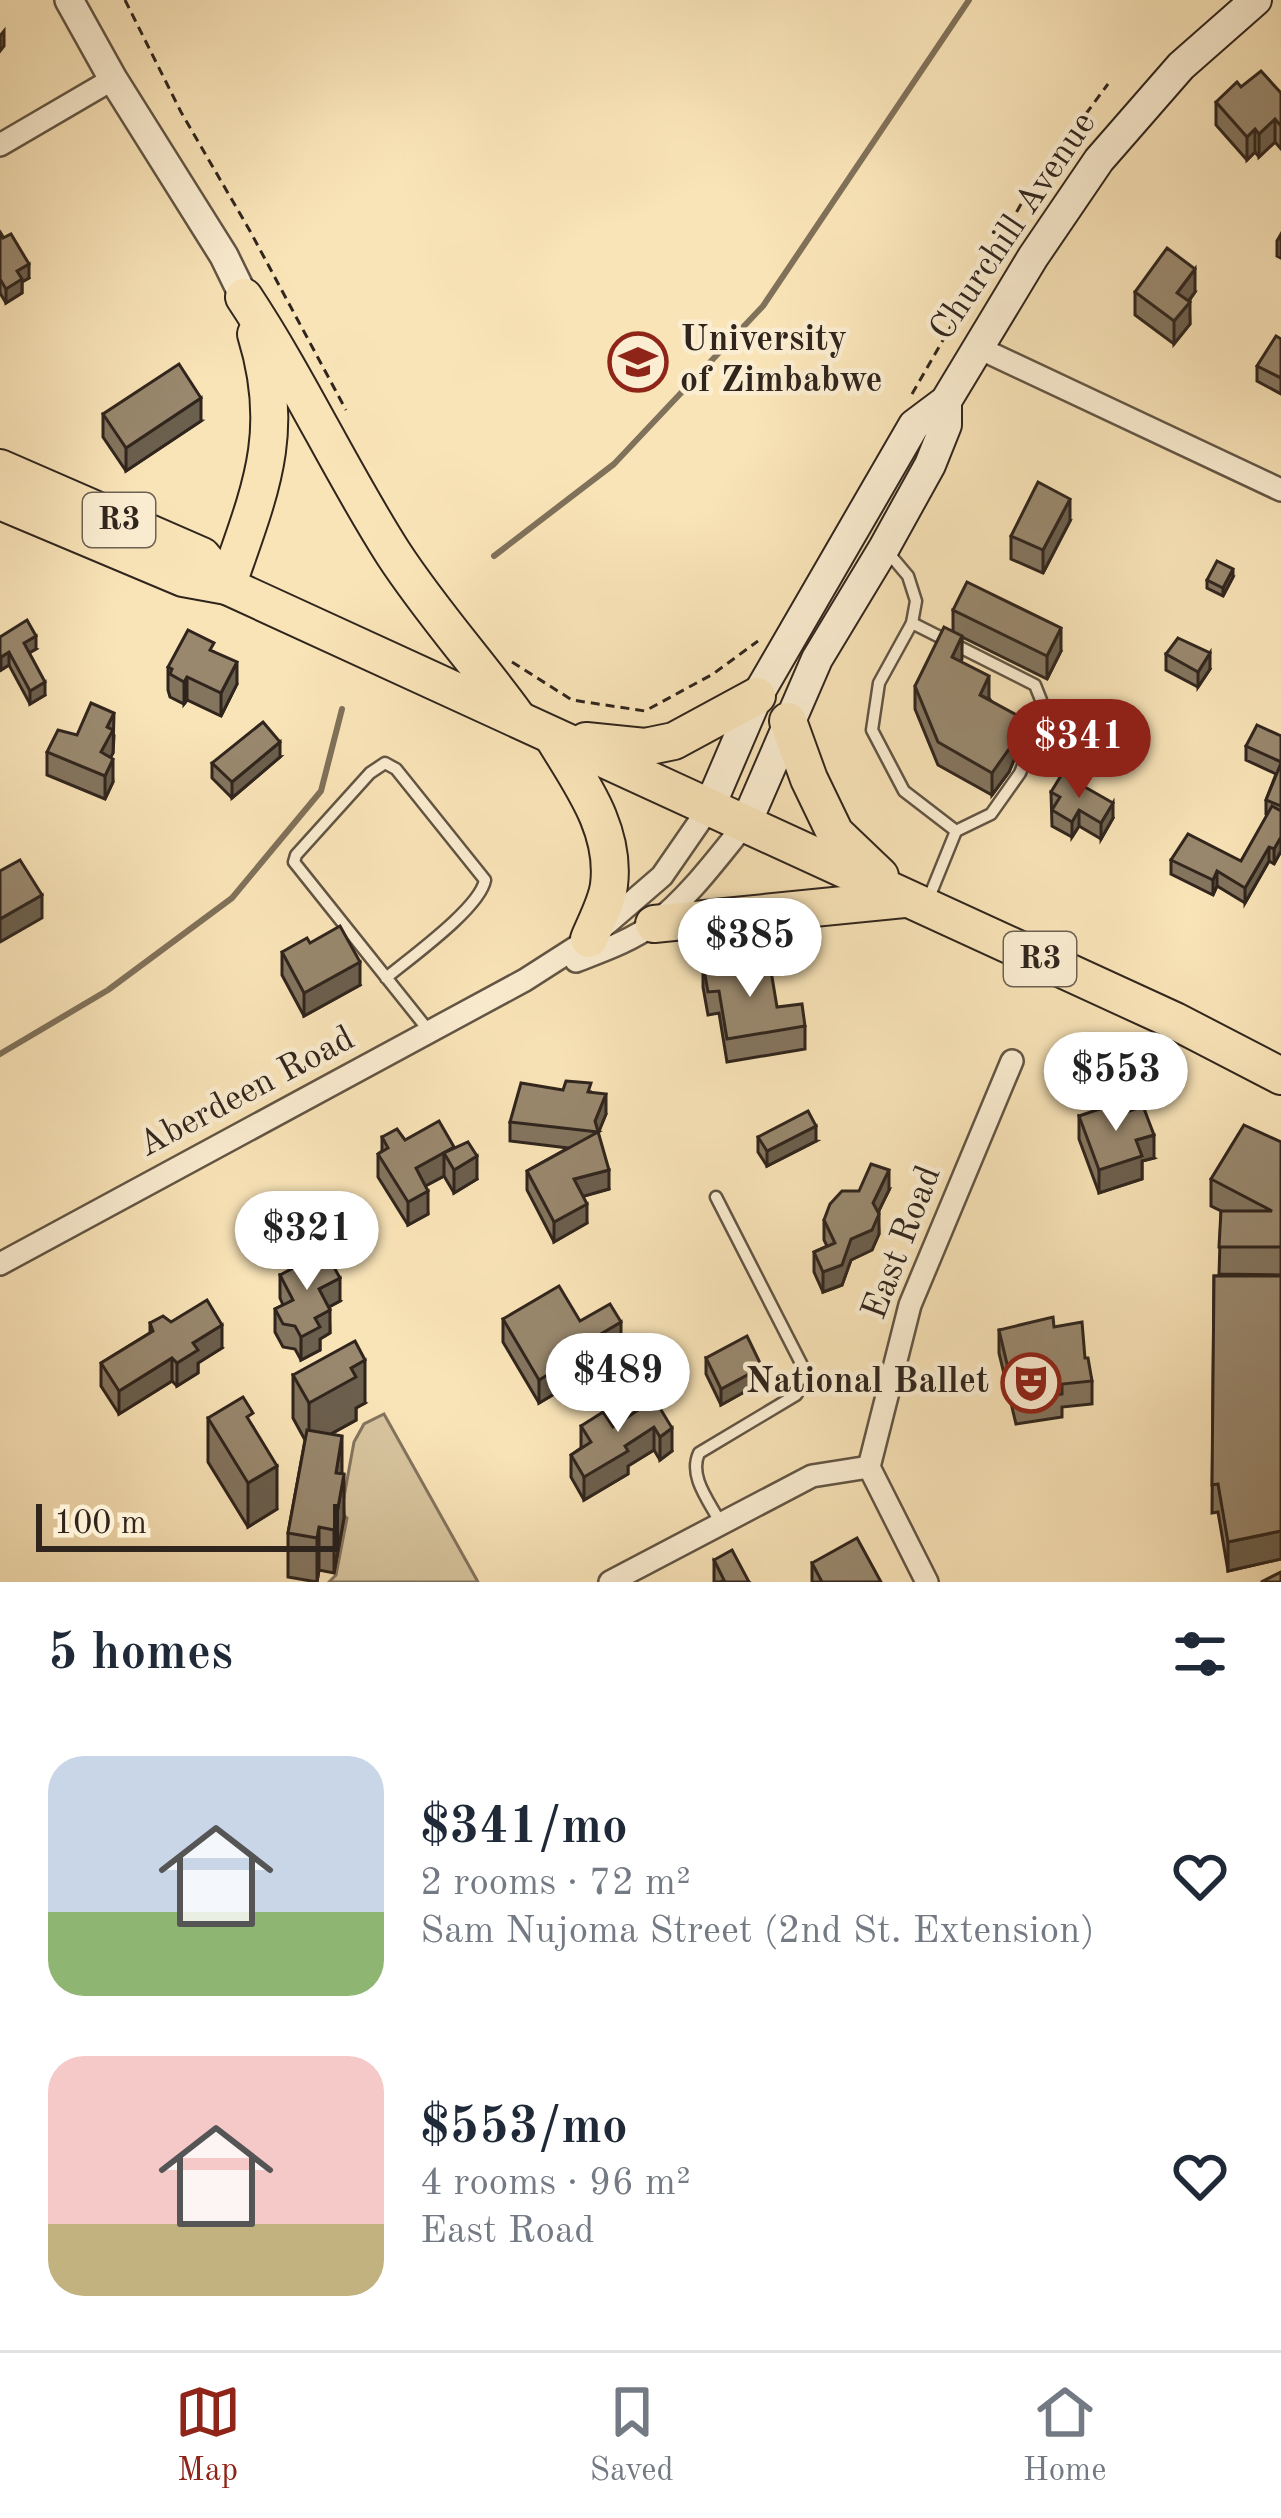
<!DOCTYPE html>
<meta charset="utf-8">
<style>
body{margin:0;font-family:"Old Standard TT",serif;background:#f2f2f3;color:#1f2937;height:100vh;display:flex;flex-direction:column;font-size:45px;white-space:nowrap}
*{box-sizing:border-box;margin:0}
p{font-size:39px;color:#747a83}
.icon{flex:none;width:66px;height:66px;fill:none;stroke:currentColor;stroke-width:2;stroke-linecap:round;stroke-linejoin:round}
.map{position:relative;height:1582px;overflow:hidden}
.sheet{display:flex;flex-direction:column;background:#fff;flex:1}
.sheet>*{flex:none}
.scale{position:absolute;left:36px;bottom:30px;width:303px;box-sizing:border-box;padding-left:12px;border:6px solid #30251d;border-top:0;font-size:33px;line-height:42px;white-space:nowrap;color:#30251d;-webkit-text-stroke:9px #fbedd1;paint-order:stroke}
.price{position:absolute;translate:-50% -102px;padding:0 27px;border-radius:42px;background:#fff;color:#222;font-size:39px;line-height:78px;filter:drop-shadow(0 3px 6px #0008)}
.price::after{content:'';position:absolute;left:50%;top:72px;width:36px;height:27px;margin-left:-18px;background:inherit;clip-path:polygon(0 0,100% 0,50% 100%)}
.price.active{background:#8f2418;color:#fff}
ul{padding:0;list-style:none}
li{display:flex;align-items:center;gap:36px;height:300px;padding:0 48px}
li span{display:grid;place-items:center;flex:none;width:336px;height:240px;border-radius:36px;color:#555}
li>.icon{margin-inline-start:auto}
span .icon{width:144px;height:144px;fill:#fffc;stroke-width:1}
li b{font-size:51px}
h2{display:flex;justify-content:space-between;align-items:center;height:144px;padding:0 48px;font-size:51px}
.dock{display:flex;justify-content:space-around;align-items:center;height:168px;border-top:3px solid #e0e1e3;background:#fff;font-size:33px;color:#747a83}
.dock a{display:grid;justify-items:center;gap:6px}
.dock .active{color:#8f2418}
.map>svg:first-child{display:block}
.green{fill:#d7c49e;stroke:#84745e;stroke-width:3}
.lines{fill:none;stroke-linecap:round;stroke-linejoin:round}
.stream{stroke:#80715a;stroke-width:6}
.service-casing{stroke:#625544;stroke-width:15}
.minor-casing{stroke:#625544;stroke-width:26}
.tertiary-casing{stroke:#625544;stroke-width:32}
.secondary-casing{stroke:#30251d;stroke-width:34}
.trunk-casing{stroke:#30251d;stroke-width:40}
.path{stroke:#30251d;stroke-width:3;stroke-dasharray:9 6;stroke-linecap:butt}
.service{stroke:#fbedd1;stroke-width:10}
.minor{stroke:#fbedd1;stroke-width:21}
.tertiary{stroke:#fbedd1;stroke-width:27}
.secondary{stroke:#fbedd1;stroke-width:30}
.trunk{stroke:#f9e4b8;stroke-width:36}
.wall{fill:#84755f;stroke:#30251d;stroke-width:3}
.shaded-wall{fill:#6b5f4d;stroke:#30251d;stroke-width:3}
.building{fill:#99886e;stroke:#30251d;stroke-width:3}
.labels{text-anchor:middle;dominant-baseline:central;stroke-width:9;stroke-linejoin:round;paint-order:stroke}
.shield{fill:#fbedd1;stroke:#6d6153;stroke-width:3}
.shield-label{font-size:33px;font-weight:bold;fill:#30251d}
.street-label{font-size:36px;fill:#30251d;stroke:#fbedd1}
.poi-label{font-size:36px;font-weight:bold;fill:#30251d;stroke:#fbedd1;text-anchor:start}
</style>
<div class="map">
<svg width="1281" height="1582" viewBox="0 0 1281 1582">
<rect width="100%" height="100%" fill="#f9e4b8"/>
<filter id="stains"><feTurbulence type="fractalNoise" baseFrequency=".00167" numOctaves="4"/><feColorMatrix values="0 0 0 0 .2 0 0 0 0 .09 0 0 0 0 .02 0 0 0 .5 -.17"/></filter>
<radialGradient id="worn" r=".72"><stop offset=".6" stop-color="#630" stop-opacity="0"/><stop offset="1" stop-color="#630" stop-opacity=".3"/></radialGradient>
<path class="green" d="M384,1414l94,168h-149l7,-7 11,-57 -6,-5 13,-71 10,-18z"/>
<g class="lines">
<g class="stream">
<path d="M494,556l120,-92 149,-158 206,-306"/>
<path d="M0,1054l108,-64 124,-92 89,-107 21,-82"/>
</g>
<defs>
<g id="service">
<path d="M886,550l22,26 8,25 -4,22 -33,60 -7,47 32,61 52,40 -28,69"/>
<path d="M912,623l123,62 6,15v19l-21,54 -29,41 -35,17"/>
<path d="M386,978c24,-20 94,-70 99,-98l-89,-111 -11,-6 -15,10 -74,82 -2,7 135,169"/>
<path d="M716,1197l89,174 -1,12 -8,12 -97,58c-11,24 11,49 22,71"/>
</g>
<g id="minor">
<path d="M0,145l113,-66"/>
<path d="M979,348l302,142"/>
<path d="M576,961c26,-10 57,-21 79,-38 35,-27 63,-66 91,-100"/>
<path d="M0,1264l525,-284 64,-41 73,-63 47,-68"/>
<path d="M610,1582l202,-106 57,-9"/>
<path d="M927,1582l-58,-115 41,-162 102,-244"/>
</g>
<path id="tertiary" d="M69,0l44,79 111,177 20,41"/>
<g id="secondary">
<path d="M709,808l48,-112 157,-271 32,-24 87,-144 66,-97 82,-94 75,-66"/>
<path d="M746,823l71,-164 67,-111 46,-83 16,-40v-24"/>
</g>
<g id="trunk">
<path d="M244,297c55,83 96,173 149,256 37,57 83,108 123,163"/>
<path d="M0,468l202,88 25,30"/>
<path d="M0,501l183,77 44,8 948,435 106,55"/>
<path d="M227,586c32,-93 60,-152 29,-252"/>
<path d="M788,721l21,58 26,54 45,43"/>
<path d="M553,737c27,45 63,92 56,148 -2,17 -13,37 -20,54"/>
<path d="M586,741l59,6 29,-6 83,-45"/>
<path d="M654,924l250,-25"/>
</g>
</defs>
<use href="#service" class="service-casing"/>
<use href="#minor" class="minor-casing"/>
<use href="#tertiary" class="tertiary-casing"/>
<use href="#secondary" class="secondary-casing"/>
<use href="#trunk" class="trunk-casing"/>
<g class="path">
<path d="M125,0l56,112 69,119 96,179"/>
<path d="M912,394l116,-202 80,-108"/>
<path d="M512,662l60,38 73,11 68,-37 45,-33"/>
</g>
<use href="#service" class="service"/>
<use href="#minor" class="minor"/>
<use href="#tertiary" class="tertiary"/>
<use href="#secondary" class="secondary"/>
<use href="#trunk" class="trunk"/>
</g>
<g class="wall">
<path d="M1241,87l40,6v56l-6,-7 -16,15 -4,-5 -8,8 -31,-35v-23z"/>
<path d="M0,232l29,46 -7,4v11l-16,10 -6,-10z"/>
<path d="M1281,234v24l-4,-2v-15z"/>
<path d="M1135,292h60l-6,9 1,23 -16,20 -39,-29z"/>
<path d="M1281,339v55l-24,-13v-15z"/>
<path d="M103,414l98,7 -75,50 -23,-34z"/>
<path d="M1070,521l-27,52 -32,-14v-23z"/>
<path d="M1233,577l-10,19 -16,-8v-8z"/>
<path d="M953,610l108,41 -14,28 -85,-42 -1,25 61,79 -13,31 -17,23 -54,-30 -23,-56v-23l38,-54z"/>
<path d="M0,637l36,12 -7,4 16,42 -15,9 -21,-39 -8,5 -1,-2z"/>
<path d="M214,652l23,32 -16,32 -34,-16 -3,4 -14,-7 -2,-7v-23z"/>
<path d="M1166,654l44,15 -12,18 -32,-17z"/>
<path d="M77,735l37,1 -1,17 -3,4 3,25 -8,17 -58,-24v-23z"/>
<path d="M1281,736v115l-7,13 -5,-3 -24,42 -28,-17 -4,9 -42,-21v-14l70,1 27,-46 -2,-1v-14l10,-26 -30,-14v-14z"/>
<path d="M280,757l-48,41 -20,-20v-15z"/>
<path d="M1051,792l62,26 -12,21 -22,-13 -7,11 -20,-11z"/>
<path d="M310,943l50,42 -56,31 -22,-41v-23z"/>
<path d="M703,964l41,5 33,38 28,19v23l-78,13 -8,-49 -11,2 -5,-28z"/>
<path d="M563,1090l28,2 15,22 -8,18 11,57 -26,7 4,27 -33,19 -27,-52v-19l41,-23 -58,-7v-19z"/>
<path d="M1079,1116l75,42 -12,3v18l-43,14 -20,-54z"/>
<path d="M382,1137l72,10 23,32 -23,14 -10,-17 -19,10 3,28 -20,11 -30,-48v-23l4,-3z"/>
<path d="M758,1137l58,4 -49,25 -9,-14z"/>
<path d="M1281,1142v133l-62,-1 2,-63 -10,-5v-27z"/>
<path d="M889,1190l-11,22 1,22 -7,16 -21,10 -9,25 -19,7 -9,-20v-20l13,-6 -3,-6v-20z"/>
<path d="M280,1275l60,26 -11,6 1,26 -10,6v11l-19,10 -6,-11 -12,-2 -8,-15v-23l8,-4 -3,-7z"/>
<path d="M1214,1276h67v283l-53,12 -10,-59 -6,1z"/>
<path d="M503,1319l77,2 41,24 -18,11v9l-64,38 -36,-61z"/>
<path d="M171,1322l51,26 -24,15v10l-21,13 -5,-5 -53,33 -18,-28v-23l49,-30v-10z"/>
<path d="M1054,1327l31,31 7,23v23l-30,3v10l-46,7 -17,-71v-23z"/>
<path d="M706,1358l56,24 -41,23 -15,-31z"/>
<path d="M293,1375l72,28 -9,5v12l-25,14 11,40 2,44 -10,55 -15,-3 -2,12 -29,-5v-44l17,-93 -12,-22z"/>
<path d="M638,1403l34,48 -12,9 -6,-10 -26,16v8l-44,26 -13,-23v-22l10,-7v-22l32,1 25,-17z"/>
<path d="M208,1418l45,9 24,82 -29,18 -40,-65z"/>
<path d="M714,1560l35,22h-35z"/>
<path d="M812,1563l69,19h-69z"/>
</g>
<g class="shaded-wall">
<path d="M4,31v15l-4,5v-15z"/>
<path d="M1275,119v23l-16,15v-23z"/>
<path d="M1255,129v23l-8,8v-23z"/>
<path d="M29,264v14l-7,4v11l-16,10v-14l11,-18z"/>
<path d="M1195,269v23l-18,24v-23z"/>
<path d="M1190,302v22l-16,20v-23z"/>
<path d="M201,398v23l-75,50v-23z"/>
<path d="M1070,499v22l-27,52v-23z"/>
<path d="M1233,569v8l-10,19v-8z"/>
<path d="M1061,628v23l-14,28v-23z"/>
<path d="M36,636v13l-12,7v-13z"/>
<path d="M962,636v23l-10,21v-23z"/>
<path d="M9,652v13l-8,5v-13z"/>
<path d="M1210,653v16l-12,18v-15z"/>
<path d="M237,662v22l-16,32v-23z"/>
<path d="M989,676v23l-9,-4z"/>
<path d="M187,677v23l-3,4v-22z"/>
<path d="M45,682v13l-15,9v-13z"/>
<path d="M114,713l-1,40 -12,22v-23l6,-25z"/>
<path d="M1022,718v23l-13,31 -17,23v-22z"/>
<path d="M280,742v15l-48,41v-16z"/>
<path d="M113,759v23l-8,17v-23z"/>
<path d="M1113,803v15l-12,21v-16z"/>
<path d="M1079,810v16l-7,11v-15z"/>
<path d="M1281,837v14l-7,13v-15z"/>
<path d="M1269,847v14l-24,42v-15z"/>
<path d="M1217,871v15l-4,9v-15z"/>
<path d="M42,895v23l-42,24v-23z"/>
<path d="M360,962v23l-56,31v-23z"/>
<path d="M606,1094v20l-8,20 -3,-13z"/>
<path d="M816,1126v15l-49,25v-15z"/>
<path d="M1154,1135v23l-12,3v18l-43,14v-23l37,-30z"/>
<path d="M454,1147l-10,6v23l-28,15v-23z"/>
<path d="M477,1156v23l-23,14v-23z"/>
<path d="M609,1170v19l-35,10v-20z"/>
<path d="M889,1170v20l-16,33v-20z"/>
<path d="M428,1191v23l-20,11v-23z"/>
<path d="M587,1204v19l-33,19v-20z"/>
<path d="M879,1214v20l-7,16 -21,10 -9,25 -19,7v-20l28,-33z"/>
<path d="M340,1278v23l-21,11v-23z"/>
<path d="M330,1310v23l-10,6v11l-19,10v-23l14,-19z"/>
<path d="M621,1322v23l-18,11v9l-64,38v-23l60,-45z"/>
<path d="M222,1325v23l-24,15v10l-21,13v-23l16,-20z"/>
<path d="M172,1358v23l-53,33v-23z"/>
<path d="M365,1360v43l-9,5v12l-47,26v-43l42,-35z"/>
<path d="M762,1367v15l-41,23v-16z"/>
<path d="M654,1427v23l-26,16v8l-44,26v-23l41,-31z"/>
<path d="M672,1428v23l-12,9v-23z"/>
<path d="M342,1436v44l-6,-7z"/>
<path d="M277,1466v43l-29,18v-44z"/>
<path d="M344,1474v44l-10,55v-43z"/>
<path d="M319,1527v43l-2,12v-44z"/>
<path d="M1281,1531v28l-53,12v-29z"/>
</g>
<g class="building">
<path d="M1261,71l20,22v33l-6,-7 -16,15 -4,-5 -8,8 -31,-35 21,-20 4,5z"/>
<path d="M0,232l3,6 8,-4 18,30 -12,7 5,8 -16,10 -6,-10z"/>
<path d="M1167,248l28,21 -18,24 13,9 -16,19 -39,-29z"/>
<path d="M1276,336l5,3v39l-24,-12z"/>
<path d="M179,364l22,34 -75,50 -23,-34z"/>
<path d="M1038,482l32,17 -27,51 -32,-14z"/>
<path d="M1217,561l16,8 -10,19 -16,-8z"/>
<path d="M967,582l94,46 -14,28 -94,-46z"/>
<path d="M27,620l9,16 -12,7 21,39 -15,9 -21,-39 -8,5 -1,-2v-18z"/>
<path d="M944,627l18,9 -10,21 37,19 -9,19 42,23 -13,31 -17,24 -54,-31 -23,-56z"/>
<path d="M188,630l26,13 -4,7 27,12 -16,31 -34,-16 -3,5 -14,-8 2,-5 -4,-2z"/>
<path d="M1178,638l32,15 -12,19 -32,-18z"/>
<path d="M91,703l23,10 -7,14 6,3 -12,22 12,7 -8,17 -58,-24 11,-22 19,5z"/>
<path d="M263,722l17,20 -48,40 -20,-19z"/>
<path d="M1257,725l24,11v26l-35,-16z"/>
<path d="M1281,763v43l-15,-6z"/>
<path d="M1062,774l51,29 -12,20 -22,-13 -7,12 -20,-12 8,-13 -9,-5z"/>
<path d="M1272,806l9,5v26l-7,12 -5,-2 -24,41 -28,-17 -4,9 -42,-20 17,-26 53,27z"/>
<path d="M20,860l22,35 -42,24v-48z"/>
<path d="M340,926l20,36 -56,31 -22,-41 25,-14 3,5z"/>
<path d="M742,958l2,11 26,-4 7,42 25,-3 3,22 -78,13 -8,-48 -11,1 -5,-28z"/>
<path d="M566,1081l25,2 -3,9 18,2 -11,27 14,49 -35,9 13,25 -33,18 -27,-51 71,-39 -88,-10 11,-39 42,7z"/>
<path d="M1120,1102l7,10 16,-6 11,29 -18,5 6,16 -43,14 -20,-54z"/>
<path d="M808,1111l8,15 -49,25 -9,-14z"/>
<path d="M439,1121l15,26 -38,21 12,23 -20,11 -30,-48 10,-6 -6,-11 15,-8 8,11z"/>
<path d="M1244,1125l37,17v105h-62l2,-36h51l-61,-32z"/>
<path d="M468,1142l9,14 -23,14 -10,-17z"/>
<path d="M871,1164l18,6 -16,33 6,11 -7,16 -21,9 -9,26 -19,7 -9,-20 21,-9 -11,-23 6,-16 12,-13h17z"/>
<path d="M325,1251l15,27 -21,11 11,21 -15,8 5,9 -19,10 -6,-11 -12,-2 -8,-15 18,-9 -13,-25z"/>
<path d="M1214,1276h67v255l-53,11 -10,-58 -6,1z"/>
<path d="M559,1286l21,35 30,-17 11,18 -22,13 4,7 -64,38 -36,-61z"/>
<path d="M207,1300l15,25 -29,18 5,7 -21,13 -5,-5 -53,33 -18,-28 52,-32 -3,-8 13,-7 8,6z"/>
<path d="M1053,1317l1,10 28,-5 3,36h3l4,23 -30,3v10l-46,8 -17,-72z"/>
<path d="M747,1336l15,31 -41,22 -15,-31z"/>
<path d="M355,1341l10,19 -14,8 5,9 -47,26 -16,-28z"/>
<path d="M652,1395l20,33 -12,9 -6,-10 -29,19 3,5 -44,26 -13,-22 20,-13 -10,-16 22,-14 10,15 28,-19 -3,-5z"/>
<path d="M243,1397l10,16 -6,4 30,49 -29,17 -40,-65z"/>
<path d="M307,1430l35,6 -6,37 8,1 -10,56 -15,-3 -2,11 -29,-5z"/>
<path d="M857,1538l24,44h-59l-10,-19z"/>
<path d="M732,1550l17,32h-29l4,-2 -10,-20z"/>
<path d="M1281,1572v10h-20z"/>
</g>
<defs>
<symbol id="university-ring" viewBox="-11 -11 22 22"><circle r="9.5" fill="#fbedd1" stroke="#8f2418" stroke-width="1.5"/><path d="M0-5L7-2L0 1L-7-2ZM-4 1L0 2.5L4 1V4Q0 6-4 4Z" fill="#8f2418"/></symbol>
<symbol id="theatre-ring" viewBox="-11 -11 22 22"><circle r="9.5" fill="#fbedd1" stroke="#8f2418" stroke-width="1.5"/><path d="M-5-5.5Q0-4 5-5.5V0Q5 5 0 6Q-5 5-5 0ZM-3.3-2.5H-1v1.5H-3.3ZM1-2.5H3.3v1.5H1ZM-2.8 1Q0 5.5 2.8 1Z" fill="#8f2418"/></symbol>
</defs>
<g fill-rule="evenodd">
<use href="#university-ring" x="605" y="329" width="66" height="66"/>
<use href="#theatre-ring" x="998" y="1350" width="66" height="66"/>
</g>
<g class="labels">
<g class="shield">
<rect x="83" y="493" width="72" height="54" rx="9"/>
<rect x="1004" y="932" width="72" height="54" rx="9"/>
</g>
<g class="shield-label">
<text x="119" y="520">R3</text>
<text x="1040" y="959">R3</text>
</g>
<g class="street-label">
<text transform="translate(1014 227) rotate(-56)">Churchill Avenue</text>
<text transform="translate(247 1093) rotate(-28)">Aberdeen Road</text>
<text transform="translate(903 1243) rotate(-69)">East Road</text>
</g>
<g class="poi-label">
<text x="680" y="341">University<tspan x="680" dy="41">of Zimbabwe</tspan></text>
<text x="989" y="1383" text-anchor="end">National Ballet</text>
</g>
</g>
<rect width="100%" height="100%" filter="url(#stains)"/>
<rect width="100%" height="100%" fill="url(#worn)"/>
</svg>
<div class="scale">100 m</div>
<b class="price active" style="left:1079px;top:801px">$341</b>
<b class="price" style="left:750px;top:1000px">$385</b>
<b class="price" style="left:1116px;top:1134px">$553</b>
<b class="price" style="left:307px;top:1293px">$321</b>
<b class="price" style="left:618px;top:1435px">$489</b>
</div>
<section class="sheet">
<h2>5 homes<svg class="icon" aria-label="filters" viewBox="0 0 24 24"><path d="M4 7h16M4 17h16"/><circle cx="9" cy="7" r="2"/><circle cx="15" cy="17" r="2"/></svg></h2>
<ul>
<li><span style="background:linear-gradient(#c9d6e8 65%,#8fb573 0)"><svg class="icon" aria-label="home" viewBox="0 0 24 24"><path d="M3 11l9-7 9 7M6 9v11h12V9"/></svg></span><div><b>$341/mo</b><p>2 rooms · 72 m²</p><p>Sam Nujoma Street (2nd St. Extension)</p></div><svg class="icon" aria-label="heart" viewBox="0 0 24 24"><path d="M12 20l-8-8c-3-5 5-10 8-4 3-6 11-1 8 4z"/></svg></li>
<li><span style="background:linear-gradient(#f6c9c9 70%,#c2b280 0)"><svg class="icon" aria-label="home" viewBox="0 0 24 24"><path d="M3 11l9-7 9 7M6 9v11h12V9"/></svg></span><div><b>$553/mo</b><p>4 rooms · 96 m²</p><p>East Road</p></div><svg class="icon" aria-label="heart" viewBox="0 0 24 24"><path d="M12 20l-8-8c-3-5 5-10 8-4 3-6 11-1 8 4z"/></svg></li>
</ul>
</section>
<nav class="dock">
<a class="active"><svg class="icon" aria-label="map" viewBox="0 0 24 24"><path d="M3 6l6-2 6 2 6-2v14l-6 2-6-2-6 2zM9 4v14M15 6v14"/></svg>Map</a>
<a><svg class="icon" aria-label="saved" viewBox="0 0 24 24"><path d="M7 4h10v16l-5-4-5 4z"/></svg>Saved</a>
<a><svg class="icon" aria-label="home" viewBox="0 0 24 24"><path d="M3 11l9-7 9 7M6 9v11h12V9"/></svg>Home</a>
</nav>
